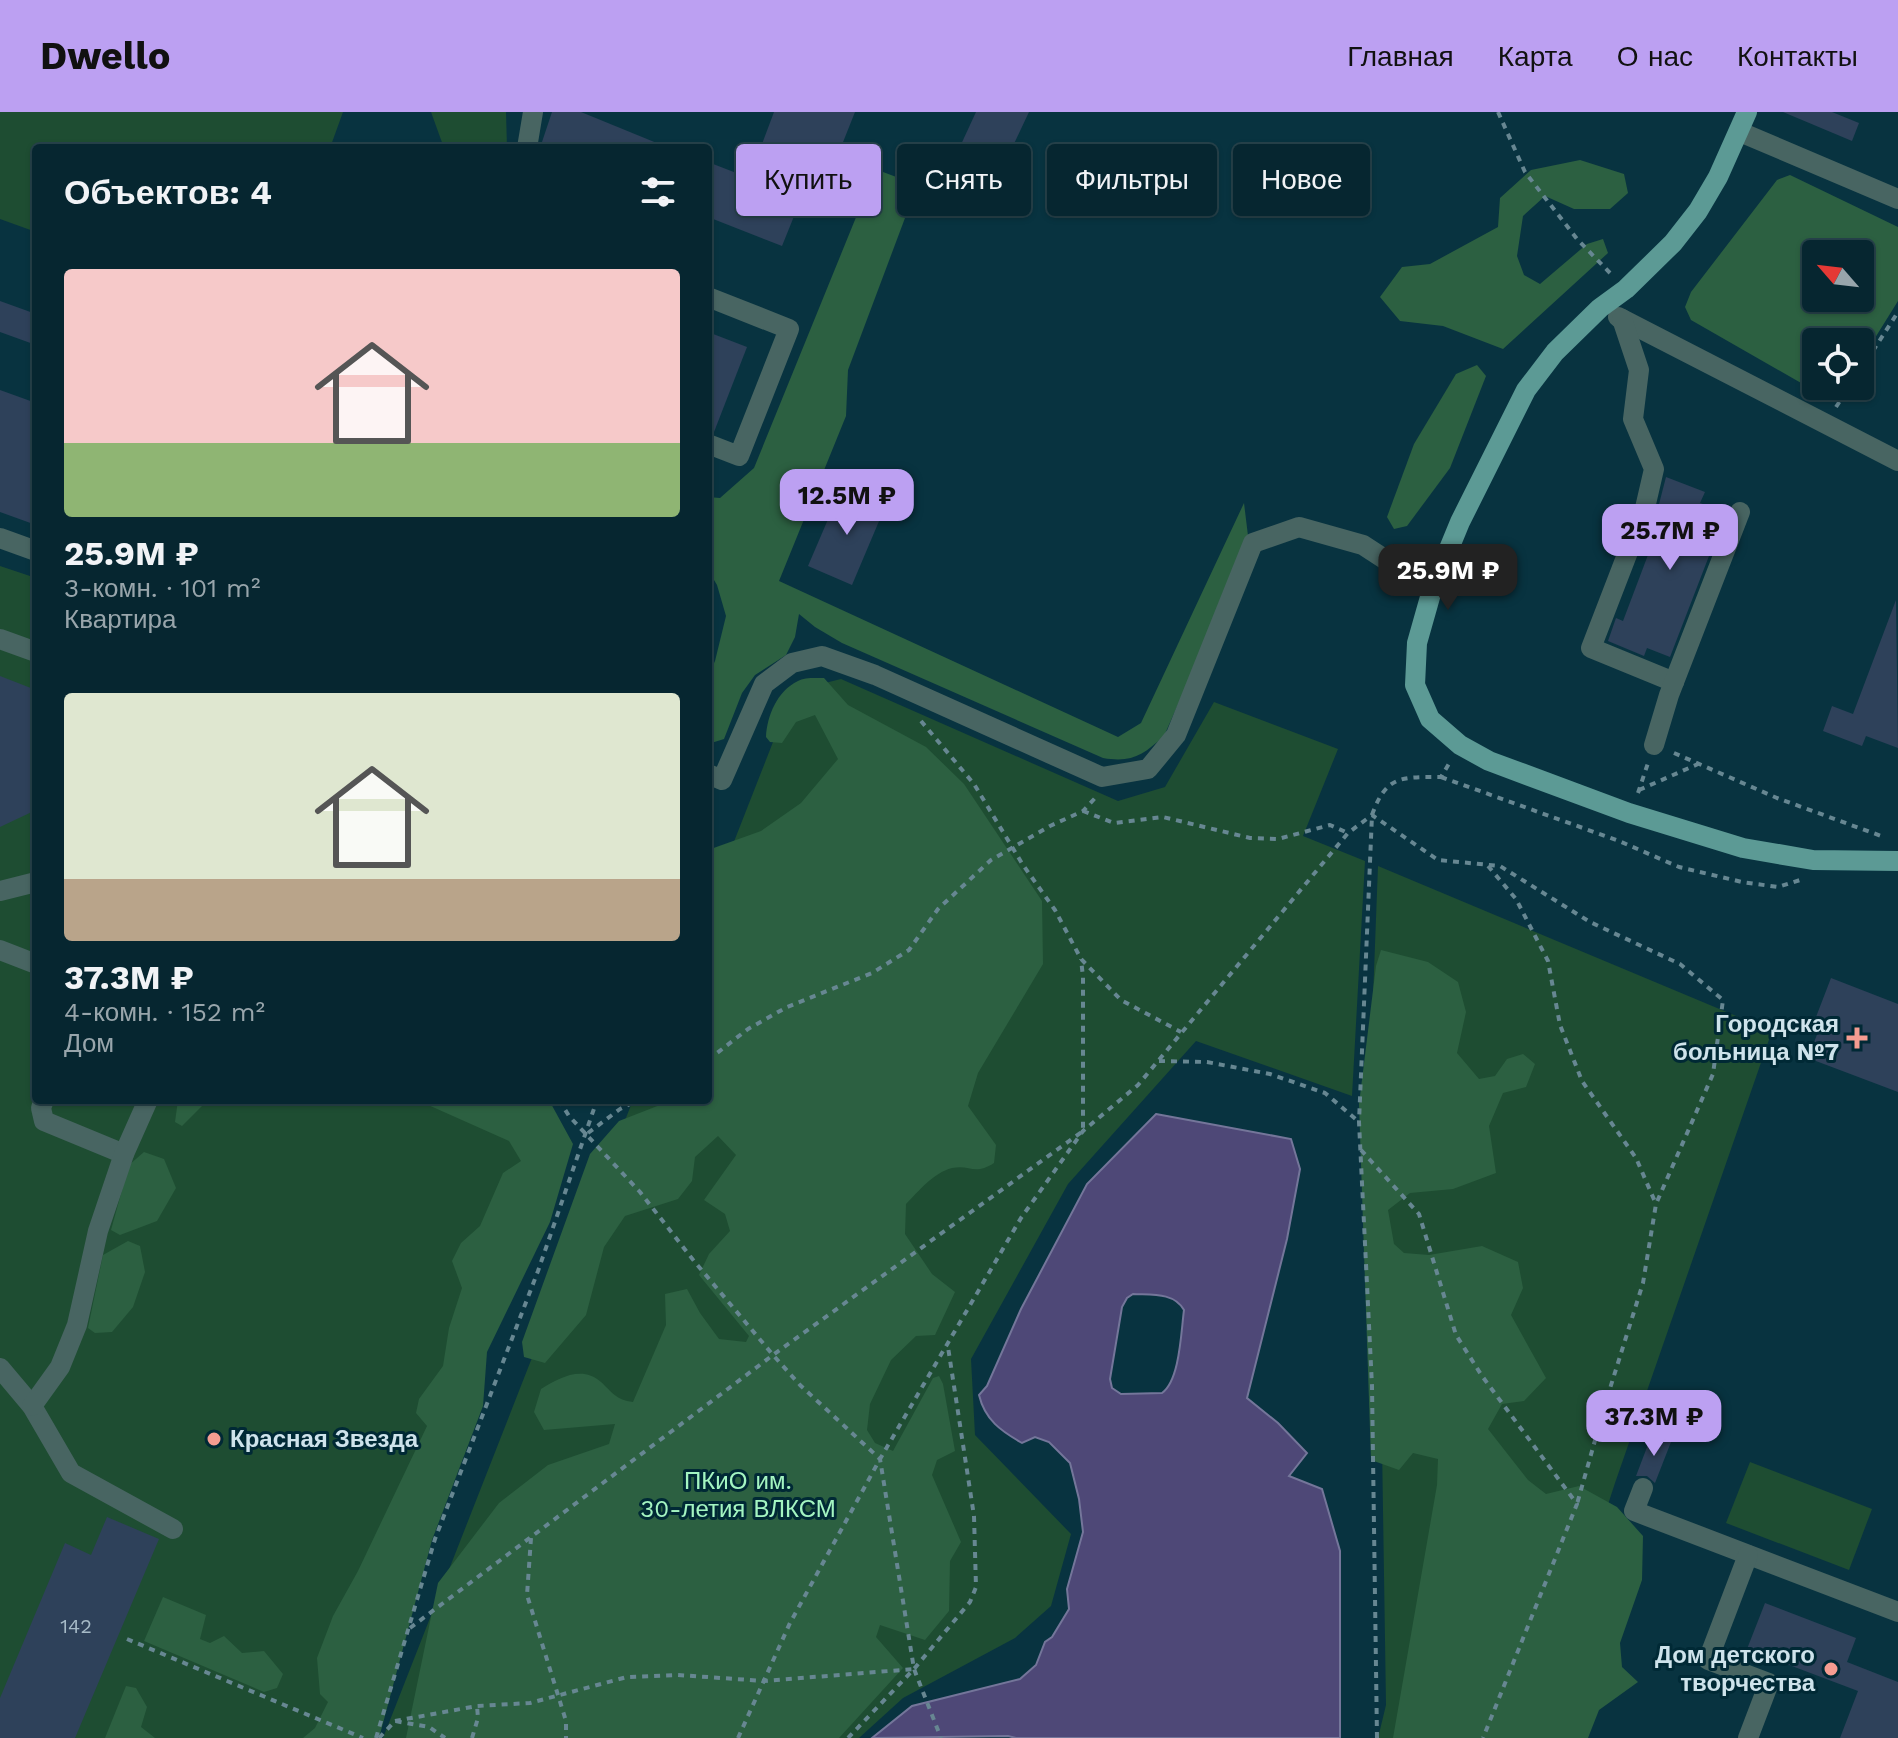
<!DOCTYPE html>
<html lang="ru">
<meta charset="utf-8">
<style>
body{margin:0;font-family:"Work Sans",sans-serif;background:#0f2e38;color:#f1f3f6;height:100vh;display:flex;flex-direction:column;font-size:30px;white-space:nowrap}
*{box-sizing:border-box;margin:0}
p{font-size:26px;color:#98a5ab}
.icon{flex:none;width:44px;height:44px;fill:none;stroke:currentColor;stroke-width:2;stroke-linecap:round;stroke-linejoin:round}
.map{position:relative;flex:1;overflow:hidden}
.drawer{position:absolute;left:32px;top:32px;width:680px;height:960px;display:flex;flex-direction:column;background:#062630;border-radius:8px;box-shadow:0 2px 6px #0004,0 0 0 2px #27434c}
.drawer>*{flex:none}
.hud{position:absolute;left:736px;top:32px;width:760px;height:72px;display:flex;gap:16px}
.needle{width:52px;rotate:298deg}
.buttons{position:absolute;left:1802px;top:128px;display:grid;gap:16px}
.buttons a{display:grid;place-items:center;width:72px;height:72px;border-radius:8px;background:#062630;box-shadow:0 2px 6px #0004,0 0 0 2px #27434c;font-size:40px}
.price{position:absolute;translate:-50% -68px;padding:0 18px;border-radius:16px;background:#bca0f2;color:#111;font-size:26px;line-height:52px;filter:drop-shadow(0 2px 4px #0008)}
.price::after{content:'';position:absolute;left:50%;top:48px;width:24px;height:18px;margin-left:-12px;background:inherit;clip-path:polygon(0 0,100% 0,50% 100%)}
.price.active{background:#222;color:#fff}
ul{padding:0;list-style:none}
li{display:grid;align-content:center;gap:16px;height:424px;padding:0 32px}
li span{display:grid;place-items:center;height:248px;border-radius:8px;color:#555}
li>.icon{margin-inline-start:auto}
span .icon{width:144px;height:144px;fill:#fffc;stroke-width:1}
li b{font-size:34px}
h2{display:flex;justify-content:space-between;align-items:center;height:96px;padding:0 32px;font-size:34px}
.pill{padding:0 28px;border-radius:8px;background:#062630;box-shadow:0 2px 6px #0004,0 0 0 2px #27434c;font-size:28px;line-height:72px}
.pill.active{background:#bca0f2;color:#111}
header{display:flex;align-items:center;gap:48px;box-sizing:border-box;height:112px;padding:0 40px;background:#bca0f2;color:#111}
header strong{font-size:38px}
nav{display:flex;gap:44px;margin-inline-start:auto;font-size:28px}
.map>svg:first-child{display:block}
.green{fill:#1e4d32}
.forest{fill:#2c6041;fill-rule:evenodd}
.water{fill:#4e4877;stroke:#74769a;stroke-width:2;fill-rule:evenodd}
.building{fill:#2e415a}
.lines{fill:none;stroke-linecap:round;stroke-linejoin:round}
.path{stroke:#678792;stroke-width:4;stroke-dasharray:6 6;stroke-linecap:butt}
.minor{stroke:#486562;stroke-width:20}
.major{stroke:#5c9a95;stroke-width:20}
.poi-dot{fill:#f59c91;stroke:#002935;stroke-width:3}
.labels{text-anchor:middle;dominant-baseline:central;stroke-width:6;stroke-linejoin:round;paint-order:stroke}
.number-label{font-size:20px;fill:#a6bac7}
.poi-label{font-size:24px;font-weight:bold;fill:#cee3eb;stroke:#002935;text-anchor:end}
.park-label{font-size:24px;fill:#a4f5c1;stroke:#002935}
</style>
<header>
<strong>Dwello</strong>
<nav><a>Главная</a><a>Карта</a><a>О нас</a><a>Контакты</a></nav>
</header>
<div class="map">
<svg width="1898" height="1626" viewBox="0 0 1898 1626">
<rect width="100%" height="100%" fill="#083340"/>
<g class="green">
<path d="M0,0h343l-13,36h-294v84l-36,-13z"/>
<path d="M431,0h75l1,36h-63z"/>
<path d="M0,454l36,12v522h408l96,40 -223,598h-317z"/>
<path d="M841,567l277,122 47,-14 49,-85 124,47 -35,87 62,25 -13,235 -156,-55 -128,143 -97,175 4,76 96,99 -20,72 -36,32 -112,60 -44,40h-476l250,-638h75v-192l85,-217z"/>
<path d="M1378,754l394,165 -157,452 -83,255h-154l8,-33 -5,-325 -12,-278z"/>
<path d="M1750,1350l122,47 -23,61 -123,-47z"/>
</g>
<g class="forest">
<path d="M1580,48l44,14 4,19 -18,16h-36l-29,-13 -22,20 -6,40 7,19 16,9 47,-40 16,-5 5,14 -105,96 -60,-23 -43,-5 -20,-24 22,-30 28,-3 68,-37 2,-29 31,-28z"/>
<path d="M883,60l16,6 15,16 -66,176 -2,46 -67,165 339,156 23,-14 103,-220 5,41 -85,192c-21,19 -32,27 -61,22l-261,-115 -27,-16 -16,-13 -4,23 -9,18 -31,20 -13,18 -18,46 -16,5v-68l7,-15 11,-45 -9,-31 -9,-15v-73l12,1 34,-30 118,-290z"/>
<path d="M1790,63l108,52v74l-38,61v-20h-44v44h29l-13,9h-10l-131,-75 -6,-13 6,-15 86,-112zM1816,142h44v44h-44z"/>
<path d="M1477,253l9,11 -36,92 -43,58 -13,3 -7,-12 27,-73 42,-70z"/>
<path d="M824,566l24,27 78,42 38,37 78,117 1,63 -65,109 -10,33 28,39 -2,18c-20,13 -24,1 -42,5 -19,5 -33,23 -46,36l-1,30 27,40 23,18 -20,43 -19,1 -25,24 -21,44 -3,26 8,13 18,8 40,-73 6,-2 4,8 12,67 -18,9 -5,15 29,67 -11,19 -1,50 -24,29 -45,-15 -4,12 27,31 -64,70h-433l32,-155 61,-80 49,-38 61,-21 6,-20 -71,6 -10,-18 7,-23c18,-11 41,-24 60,-7 11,10 15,18 32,20l33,-77 -1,-31 22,-5 13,24 19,26 27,3 3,-6 -50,-61 10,-21 21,-23 -5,-17 -21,-14 32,-45 -18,-19 -23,21 -3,24 -14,18 -53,17 -21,31 -18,68 -41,48 -21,-6 -2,-15 68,-188 29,-33 46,-18 43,-3v-250l53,-19 40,-28 37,-44 -23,-44 -19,7 -14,21 -12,-1 -4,-5c1,-21 11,-46 32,-56 6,-4 19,-3 26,-3z"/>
<path d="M1381,838l47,12 30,20 8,30 -9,41 22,26 16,-3 12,-17 16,-5 12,10 -9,23 -23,6 -14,33 7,47 -43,16 -43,4 -22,17 6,34 10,9 25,2 53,-9 36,16 5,26 -12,27 35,63 -22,23 -22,3 -14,25 40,51 18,14 33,-8 38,21 26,29 -1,44 -22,63 2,24 16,15 -39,28 -11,28h-195l44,-253 1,-26 -25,-6 -14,17 -28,-10 -12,-356 17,-138z"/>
<path d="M178,988h30l-26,26 -7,-4z"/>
<path d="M417,988h132l24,44 -23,78 -63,130 -4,54 -51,134 -53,198h-76l12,-10 13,-26 -8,-8 -3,-36 16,-42 25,-45 69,-145 -11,-13 3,-14 24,-33 6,-38 13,-40 -10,-27 9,-18 19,-17 23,-53 18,-12 -12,-20z"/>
<path d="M144,1040l20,7 12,29 -19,33 -37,14 -9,-5 18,-65z"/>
<path d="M128,1129l12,5 5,26 -12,35 -21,25 -17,1 -7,-5 15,-73z"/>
<path d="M163,1485l43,18 -6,24 10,4 14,-7 18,17 22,-2 19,23 -6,14 -13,4 -120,-51z"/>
<path d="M126,1574l10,2 11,19 -6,20 14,11h-50z"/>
</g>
<path class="water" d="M1156,1002l135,25 9,30 -13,70 -40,159 31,25 29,30 -18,23 33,13 18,62v187h-324l-8,-2 -136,2 40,-32 108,-27 16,-14 9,-23 7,-5 17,-28 -2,-20 16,-57 -4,-33 -9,-36 -21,-21 -14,-5 -13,6c-21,-12 -37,-23 -43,-48l8,-9 34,-77 66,-125zM1133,1182c18,1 41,-2 51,16 -3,22 -4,70 -22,83l-41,1 -9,-6 -2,-9 12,-72 5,-9z"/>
<g class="building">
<path d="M552,0h29l88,36h-129z"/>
<path d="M774,0h81l-37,93 -17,-6 -19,47 -74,-29v-55l49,19 13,-34 -8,-3z"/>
<path d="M976,0h53l-34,72 -43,-20z"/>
<path d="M1783,0h49l27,11 -7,18z"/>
<path d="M0,189l36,13v31l-36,-13z"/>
<path d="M708,220l39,15 -33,85 -6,-1z"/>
<path d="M0,278l36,13v122l-36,-13z"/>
<path d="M1666,365l39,15 -5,11 26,9 -56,145 -23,-9 -3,8 -36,-15 8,-23 7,3 42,-111 -7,-2z"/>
<path d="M841,377l44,18 -33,78 -44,-19z"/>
<path d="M1896,488l2,148 -32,-12 -4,10 -39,-15 9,-25 21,8z"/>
<path d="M0,564l36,14v120l-36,17z"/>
<path d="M1831,866l67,26v88l-90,-34 15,-39 -7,-2z"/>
<path d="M1652,1322l19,8 -16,41 -8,-7h-11z"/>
<path d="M107,1405l52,22 -84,199h-75v-40l65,-155 26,12z"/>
<path d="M1765,1491l91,35 -9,24 51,20v56h-58l18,-47 -111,-42z"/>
</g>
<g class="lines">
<g class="path">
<path d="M1498,0l27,60 52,67 33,34"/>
<path d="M1860,259l38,-59"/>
<path d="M1836,295l14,-21"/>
<path d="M921,609l53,63 49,81 32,45 26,49 40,41 60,32"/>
<path d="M1674,641l103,45 107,39"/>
<path d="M1441,665l178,64 60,26 63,15 36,5 22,-7"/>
<path d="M1639,678l59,-26"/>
<path d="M1638,681l10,-30"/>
<path d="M1083,699l31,12 49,-6 87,21 28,1 52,-14 18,8"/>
<path d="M1488,754l28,33 32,62 12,64 22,56 54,77 20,46"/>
<path d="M708,948l40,-31 39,-22 85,-34 37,-23 29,-41 53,-49 59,-34 33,-15 14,-15"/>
<path d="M1159,949l48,1 63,12 55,19 33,28"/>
<path d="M559,988l10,16 71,76 54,69 79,94 27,30 80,74 34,210 27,69"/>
<path d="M588,1021l32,-24 18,-9"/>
<path d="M1361,1038l58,64 37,121 26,41 95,128 -94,234"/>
<path d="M531,1426l-4,57 39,126v17"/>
<path d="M410,1516l363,-273 310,-224v-154l-2,-18"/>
<path d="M127,1527l236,99"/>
<path d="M395,1609l82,-15 53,-3 97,-26 51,-2 86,6 150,-12"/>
<path d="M376,1626l59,-199 103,-268 59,-171"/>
<path d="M379,1626l16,-17 34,6 16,11"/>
<path d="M472,1626l6,-20 -1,-12"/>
<path d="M738,1626l52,-115 90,-164 141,-241 62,-87 55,-46 210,-252 24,-18 66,45 62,6 90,56 90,42 43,36 -10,74 -57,130 -13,79 -36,115 -30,106"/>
<path d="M848,1626l66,-69 56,-67 6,-15 -2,-71 -26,-169"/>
<path d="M1377,1626l-5,-352 -13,-264 13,-307c14,-40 30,-38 69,-38l9,-15"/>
</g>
<g class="minor">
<path d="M1740,20l158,67"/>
<path d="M527,36l6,-36"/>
<path d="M708,185l81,32 -50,127 -31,-12"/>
<path d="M1618,205l280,144"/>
<path d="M1622,207l17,51 -6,49 21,50 -9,39 -54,140 83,34"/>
<path d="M0,426l36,13"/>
<path d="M0,527l36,13"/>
<path d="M1654,633l15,-50 71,-183"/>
<path d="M708,662l14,6 42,-96 28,-21 30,-7 53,19 227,102 46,-8 28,-34 77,-192 46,-16 64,18 69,45"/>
<path d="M0,779l36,-9"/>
<path d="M0,838l36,14"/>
<path d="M44,988l-3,8 3,13 80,33"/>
<path d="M0,1256l32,38 39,67 102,56"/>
<path d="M32,1294l28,-39 17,-42 21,-94 26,-77 24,-54"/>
<path d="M1643,1376l-9,23 264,101"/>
<path d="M1748,1443l-40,105 61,23 -21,55"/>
</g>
<path class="major" d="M1747,0l-29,65 -20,34 -25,32 -47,46 -26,19 -45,44 -29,38 -66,132 -28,68 -15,53 -2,42 15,34 30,26 29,16 140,52 114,35 70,12 85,1"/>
</g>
<g class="poi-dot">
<path d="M1853 914h8v8h8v8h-8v8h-8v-8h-8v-8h8z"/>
<circle cx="214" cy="1327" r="8"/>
<circle cx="1831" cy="1557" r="8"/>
</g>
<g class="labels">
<g class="number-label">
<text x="76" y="1514">142</text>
</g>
<g class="poi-label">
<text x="1839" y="912">Городская<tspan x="1839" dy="28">больница №7</tspan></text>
<text x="230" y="1327" text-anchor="start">Красная Звезда</text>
<text x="1815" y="1543">Дом детского<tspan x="1815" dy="28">творчества</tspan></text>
</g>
<g class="park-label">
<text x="738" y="1369">ПКиО им.<tspan x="738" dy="28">30-летия ВЛКСМ</tspan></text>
</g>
</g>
</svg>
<div class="buttons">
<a><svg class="needle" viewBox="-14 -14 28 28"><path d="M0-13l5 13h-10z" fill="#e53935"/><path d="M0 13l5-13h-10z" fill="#98a5ab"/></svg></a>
<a><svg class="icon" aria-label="locate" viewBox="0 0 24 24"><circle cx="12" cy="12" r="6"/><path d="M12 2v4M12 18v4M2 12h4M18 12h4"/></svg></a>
</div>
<b class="price" style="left:847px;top:425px">12.5M ₽</b>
<b class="price" style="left:1670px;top:460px">25.7M ₽</b>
<b class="price active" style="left:1448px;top:500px">25.9M ₽</b>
<b class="price" style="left:1654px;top:1346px">37.3M ₽</b>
<div class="hud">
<a class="pill active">Купить</a>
<a class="pill">Снять</a>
<a class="pill">Фильтры</a>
<a class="pill">Новое</a>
</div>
<section class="drawer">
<h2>Объектов: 4<svg class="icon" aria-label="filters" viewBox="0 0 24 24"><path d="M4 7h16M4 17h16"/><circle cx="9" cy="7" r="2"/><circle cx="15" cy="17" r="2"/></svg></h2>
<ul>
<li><span style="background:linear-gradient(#f6c9c9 70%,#8fb573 0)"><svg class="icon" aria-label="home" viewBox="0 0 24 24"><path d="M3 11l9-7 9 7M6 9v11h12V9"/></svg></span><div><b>25.9M ₽</b><p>3-комн. · 101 m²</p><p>Квартира</p></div></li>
<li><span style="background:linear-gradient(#dfe7d0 75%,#b9a48a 0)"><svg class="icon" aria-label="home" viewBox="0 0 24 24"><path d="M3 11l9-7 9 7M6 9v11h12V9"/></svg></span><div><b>37.3M ₽</b><p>4-комн. · 152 m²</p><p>Дом</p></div></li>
</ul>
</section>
</div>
